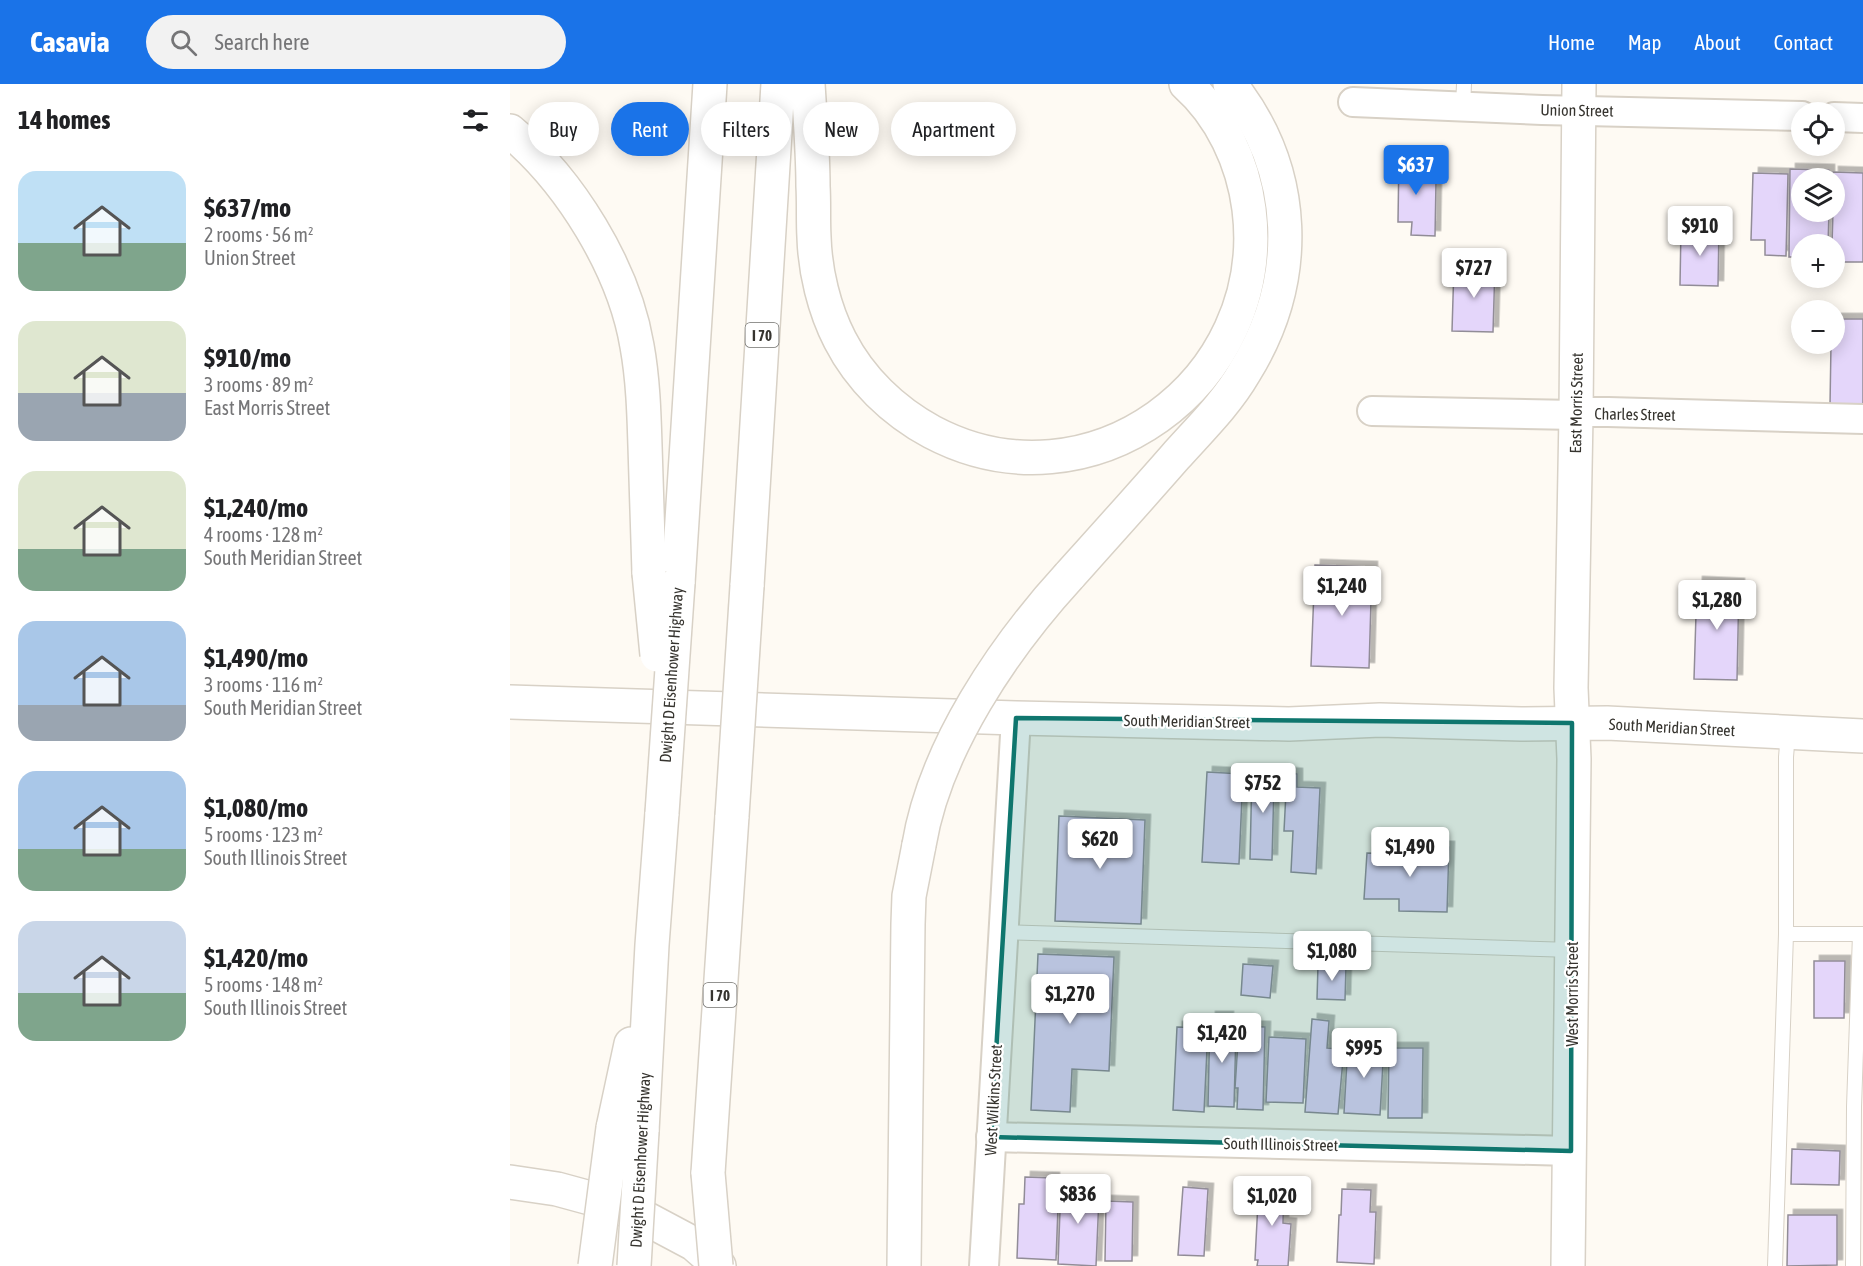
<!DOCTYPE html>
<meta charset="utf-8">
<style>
body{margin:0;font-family:"Asap Condensed",sans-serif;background:#f2f2f2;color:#202124;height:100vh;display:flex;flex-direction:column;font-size:22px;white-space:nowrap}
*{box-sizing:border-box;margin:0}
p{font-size:20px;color:#757577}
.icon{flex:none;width:33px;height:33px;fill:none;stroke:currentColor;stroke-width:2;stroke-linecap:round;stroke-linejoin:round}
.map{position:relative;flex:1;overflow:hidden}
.side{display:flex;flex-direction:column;background:#fff;width:510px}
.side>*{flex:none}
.guide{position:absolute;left:18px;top:18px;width:570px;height:54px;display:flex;gap:12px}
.fabs{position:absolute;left:1281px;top:18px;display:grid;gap:12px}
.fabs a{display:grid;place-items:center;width:54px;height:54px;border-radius:50%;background:#fff;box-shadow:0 3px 15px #0003;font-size:30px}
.price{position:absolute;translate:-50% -51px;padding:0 14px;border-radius:6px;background:#fff;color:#222;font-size:20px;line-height:39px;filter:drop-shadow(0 2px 3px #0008)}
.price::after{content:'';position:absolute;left:50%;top:36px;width:18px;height:14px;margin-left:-9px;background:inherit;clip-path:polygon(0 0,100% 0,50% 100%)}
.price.on{background:#1a73e8;color:#fff}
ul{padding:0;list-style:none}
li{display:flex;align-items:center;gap:18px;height:150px;padding:0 18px}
li span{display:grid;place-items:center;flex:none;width:168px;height:120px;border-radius:18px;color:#555}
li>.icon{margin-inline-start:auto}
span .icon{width:72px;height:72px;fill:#fffc;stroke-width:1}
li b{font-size:26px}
h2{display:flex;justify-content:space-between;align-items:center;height:72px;padding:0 18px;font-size:26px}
.pill{padding:0 21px;border-radius:27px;background:#fff;box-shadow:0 3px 15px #0003;font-size:21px;line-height:54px}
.pill.on{background:#1a73e8;color:#fff}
header{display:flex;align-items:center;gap:36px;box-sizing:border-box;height:84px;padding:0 30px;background:#1a73e8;color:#fff}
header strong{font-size:28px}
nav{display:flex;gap:33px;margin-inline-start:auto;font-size:21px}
.search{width:420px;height:54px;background:#f2f2f2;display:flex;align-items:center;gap:15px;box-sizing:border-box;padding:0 21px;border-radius:33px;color:#757577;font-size:22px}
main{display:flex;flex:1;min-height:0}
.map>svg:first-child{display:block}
.building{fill:#e4d6fa;stroke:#918c97;stroke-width:1.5;filter:url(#shadow)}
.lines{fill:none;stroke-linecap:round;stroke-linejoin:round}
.lane-casing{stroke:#d8d1c6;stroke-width:16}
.street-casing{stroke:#d8d1c6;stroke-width:32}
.secondary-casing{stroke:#d8d1c6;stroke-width:36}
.highway-casing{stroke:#d8d1c6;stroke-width:36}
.lane{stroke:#fff;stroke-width:14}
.street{stroke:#fff;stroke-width:28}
.secondary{stroke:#fff;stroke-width:33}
.highway{stroke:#fff;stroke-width:33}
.highway-bridge-casing{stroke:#d8d1c6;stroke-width:36;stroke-linecap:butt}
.highway-bridge{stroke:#fff;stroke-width:33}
.marked{fill:#0f766e;fill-opacity:0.2;stroke:#0f766e;stroke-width:4.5;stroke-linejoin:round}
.labels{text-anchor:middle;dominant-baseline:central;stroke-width:4.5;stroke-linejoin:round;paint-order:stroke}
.shield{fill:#fff;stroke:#72716d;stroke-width:1.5}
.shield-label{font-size:15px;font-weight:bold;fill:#36342f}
.street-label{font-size:16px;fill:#36342f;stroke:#fff}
</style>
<header>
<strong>Casavia</strong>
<div class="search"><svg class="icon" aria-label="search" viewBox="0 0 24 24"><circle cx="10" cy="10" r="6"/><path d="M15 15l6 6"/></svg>Search here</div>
<nav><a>Home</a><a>Map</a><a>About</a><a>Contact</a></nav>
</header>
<main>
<section class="side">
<h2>14 homes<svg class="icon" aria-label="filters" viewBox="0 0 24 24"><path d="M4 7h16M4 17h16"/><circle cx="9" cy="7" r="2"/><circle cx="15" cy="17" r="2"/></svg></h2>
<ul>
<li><span style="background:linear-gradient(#bfe0f5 60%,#7fa58c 0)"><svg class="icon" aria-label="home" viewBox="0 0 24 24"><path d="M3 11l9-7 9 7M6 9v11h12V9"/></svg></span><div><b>$637/mo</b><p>2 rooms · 56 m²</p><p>Union Street</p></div></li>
<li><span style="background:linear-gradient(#dfe7d0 60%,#9aa5b1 0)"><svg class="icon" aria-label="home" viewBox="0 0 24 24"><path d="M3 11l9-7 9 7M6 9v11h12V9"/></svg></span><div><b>$910/mo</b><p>3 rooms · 89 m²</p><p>East Morris Street</p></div></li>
<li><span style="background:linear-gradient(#dfe7d0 65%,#7fa58c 0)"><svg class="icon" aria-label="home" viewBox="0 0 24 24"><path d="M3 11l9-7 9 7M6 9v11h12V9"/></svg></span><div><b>$1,240/mo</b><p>4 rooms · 128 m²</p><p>South Meridian Street</p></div></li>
<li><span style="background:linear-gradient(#a9c7e8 70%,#9aa5b1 0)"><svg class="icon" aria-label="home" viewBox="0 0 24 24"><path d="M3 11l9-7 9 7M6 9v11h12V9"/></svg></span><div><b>$1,490/mo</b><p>3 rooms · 116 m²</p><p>South Meridian Street</p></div></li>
<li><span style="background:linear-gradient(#a9c7e8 65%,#7fa58c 0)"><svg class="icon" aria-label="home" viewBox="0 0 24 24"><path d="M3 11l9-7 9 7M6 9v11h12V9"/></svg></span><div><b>$1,080/mo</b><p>5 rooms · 123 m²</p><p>South Illinois Street</p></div></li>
<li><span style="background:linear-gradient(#c9d6e8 60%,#7fa58c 0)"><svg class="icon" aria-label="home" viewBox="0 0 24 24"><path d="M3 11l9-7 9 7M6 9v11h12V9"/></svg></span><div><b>$1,420/mo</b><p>5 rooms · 148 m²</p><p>South Illinois Street</p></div></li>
</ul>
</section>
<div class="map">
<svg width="1353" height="1182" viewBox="0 0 1353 1182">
<defs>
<filter id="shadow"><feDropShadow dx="5.5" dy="-5.5" stdDeviation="0" flood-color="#0004"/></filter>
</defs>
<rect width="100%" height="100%" fill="#fefaf3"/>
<g class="building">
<path d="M889,70h26v27l11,1 -1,54 -24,-1 1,-13h-14z"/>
<path d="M1280,85l39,1v8h-27v34h27l-1,32h-26v13h-13z"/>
<path d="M1323,88l30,1v89h-29v-18h-2l1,-32h1z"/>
<path d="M1243,89l35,1 -2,82 -21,-1v-15h-14z"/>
<path d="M1171,144h38l-1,58 -38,-1z"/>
<path d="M944,181l41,1 -2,66 -41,-1z"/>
<path d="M1324,235h29v87h-33l1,-62h3z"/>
<path d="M805,481l57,2 -3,101 -58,-2z"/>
<path d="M1187,498l42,2 -2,96 -43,-1z"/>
<path d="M697,688l36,2 -4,90 -37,-2z"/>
<path d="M742,688l32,1v11h-10l-2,76 -22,-1z"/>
<path d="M777,689l10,1v13l23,1 -4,86 -25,-2 2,-41h-9z"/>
<path d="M549,732l86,4 -4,104 -86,-3z"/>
<path d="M895,761l44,2 -2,65 -48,-1v-12h-35l3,-46 38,1z"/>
<path d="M528,870l76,3 -5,114 -37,-2 -2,43 -39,-2z"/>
<path d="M1304,877h31l-1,57h-30z"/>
<path d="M733,880l30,2 -3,32 -29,-3z"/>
<path d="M808,881l28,1 -1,34 -28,-1z"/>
<path d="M700,933h18l-1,13h9l-2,77 -26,-1z"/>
<path d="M802,935l17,2 -2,27 17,1 -6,65 -33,-2z"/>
<path d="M729,942l26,1 -2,83 -26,-1 1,-21h-3z"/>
<path d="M667,943l31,1 -4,84 -31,-2z"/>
<path d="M759,953l37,2 -3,64 -37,-1z"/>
<path d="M838,959l36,2 -4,70 -36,-2z"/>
<path d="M879,964h34l-1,70h-34z"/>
<path d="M1282,1065l48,2 -1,34 -48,-1z"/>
<path d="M515,1093l29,1 -1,28 5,1 -2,53 -39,-2 2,-54h5z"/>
<path d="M749,1099l25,1 -1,39 8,1 -3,42h-31l1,-6h-3z"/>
<path d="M551,1100l36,2v11h2l-3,69 -38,-2z"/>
<path d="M673,1103l25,2 -4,67 -26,-1z"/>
<path d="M832,1105l29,1 -1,22h6l-2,52 -37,-2 2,-47h2z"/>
<path d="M596,1117l27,1 -1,59h-27z"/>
<path d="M1278,1131h49v50l-50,1z"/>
</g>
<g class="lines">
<defs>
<g id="lane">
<path d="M953,23l1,-23"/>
<path d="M493,848l569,18"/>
<path d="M1276,850h77"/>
<path d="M1265,1182l11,-332v-177l2,-24"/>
<path d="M1343,1182l1,-159 6,-173"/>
</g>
<g id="street">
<path d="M843,18l189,8 260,6"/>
<path d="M1324,33l29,1"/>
<path d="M862,327l204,4 14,-3h18l255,7"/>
<path d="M481,1053l580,14"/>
<path d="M474,1182l32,-548"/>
</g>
<g id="secondary">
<path d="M0,618l506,16 273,6 91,-4 141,4 86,-1 256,13"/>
<path d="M1058,1182l6,-507 -3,-71 5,-273 3,-331"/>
</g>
<g id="highway">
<path d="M298,0c2,34 5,68 5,102 1,17 0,34 1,51 1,34 10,72 26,103 20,39 53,71 92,92 157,83 339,-49 317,-223 -6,-47 -28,-94 -63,-125"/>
<path d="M0,47c60,50 114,137 127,215 6,33 7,67 8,100 1,42 3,85 4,127"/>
<path d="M559,492c35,-39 71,-79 106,-119 24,-27 51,-53 69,-84 58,-93 55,-202 -14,-289"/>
<path d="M168,499l32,-499"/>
<path d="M237,502l31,-502"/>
<path d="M103,1044l18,-84"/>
<path d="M132,1047l10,-186 10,-132"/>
<path d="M198,1089l24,-357"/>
<path d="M0,1098l47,7 55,15 35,15 47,25 25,22"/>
<path d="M394,1182l4,-342 1,-28 10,-51"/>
</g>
</defs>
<use href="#lane" class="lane-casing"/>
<use href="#street" class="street-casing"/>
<use href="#secondary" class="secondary-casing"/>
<use href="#highway" class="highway-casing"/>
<use href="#lane" class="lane"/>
<use href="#street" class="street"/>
<use href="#secondary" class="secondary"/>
<use href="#highway" class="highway"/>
<defs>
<g id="highway-bridge">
<path d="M139,489l8,82"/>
<path d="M152,729l16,-230"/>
<path d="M222,732l15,-230"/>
<path d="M409,761c16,-97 85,-198 150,-269"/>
<path d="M198,1089l8,93"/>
<path d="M85,1182l18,-138"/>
<path d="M124,1182l8,-135"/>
</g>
</defs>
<use href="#highway-bridge" class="highway-bridge-casing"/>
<use href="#highway-bridge" class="highway-bridge"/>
</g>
<path class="marked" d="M506,634l556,5 -1,428 -580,-14z"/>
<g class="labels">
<g class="shield">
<rect x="235.5" y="239" width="33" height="24" rx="4.5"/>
<rect x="193.5" y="899" width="33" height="24" rx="4.5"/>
</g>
<g class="shield-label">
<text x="252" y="251">I 70</text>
<text x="210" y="911">I 70</text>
</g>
<g class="street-label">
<text transform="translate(1067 26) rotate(1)">Union Street</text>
<text transform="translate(1066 319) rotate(-89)">East Morris Street</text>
<text transform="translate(1125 330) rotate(1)">Charles Street</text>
<text transform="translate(161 591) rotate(-86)">Dwight D Eisenhower Highway</text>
<text transform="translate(677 637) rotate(1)">South Meridian Street</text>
<text transform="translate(1162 643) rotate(3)">South Meridian Street</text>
<text transform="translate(1062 910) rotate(-90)">West Morris Street</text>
<text transform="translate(483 1016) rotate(-87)">West Wilkins Street</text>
<text transform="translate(771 1060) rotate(1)">South Illinois Street</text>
<text transform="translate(130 1076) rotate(-87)">Dwight D Eisenhower Highway</text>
</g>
</g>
</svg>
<div class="fabs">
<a><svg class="icon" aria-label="locate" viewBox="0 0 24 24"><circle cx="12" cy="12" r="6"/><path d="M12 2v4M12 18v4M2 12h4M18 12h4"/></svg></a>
<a><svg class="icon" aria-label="layers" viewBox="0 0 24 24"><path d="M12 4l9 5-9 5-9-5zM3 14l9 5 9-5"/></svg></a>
<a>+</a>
<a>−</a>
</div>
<b class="price on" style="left:906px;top:112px">$637</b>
<b class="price" style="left:1190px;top:173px">$910</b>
<b class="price" style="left:964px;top:215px">$727</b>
<b class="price" style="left:832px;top:533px">$1,240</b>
<b class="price" style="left:1207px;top:547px">$1,280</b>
<b class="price" style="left:753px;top:730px">$752</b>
<b class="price" style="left:590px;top:786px">$620</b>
<b class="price" style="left:900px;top:794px">$1,490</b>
<b class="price" style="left:822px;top:898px">$1,080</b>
<b class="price" style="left:560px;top:941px">$1,270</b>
<b class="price" style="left:712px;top:980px">$1,420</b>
<b class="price" style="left:854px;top:995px">$995</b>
<b class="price" style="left:568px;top:1141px">$836</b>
<b class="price" style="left:762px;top:1143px">$1,020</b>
<div class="guide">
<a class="pill">Buy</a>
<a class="pill on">Rent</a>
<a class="pill">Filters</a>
<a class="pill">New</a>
<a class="pill">Apartment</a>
</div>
</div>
</main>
